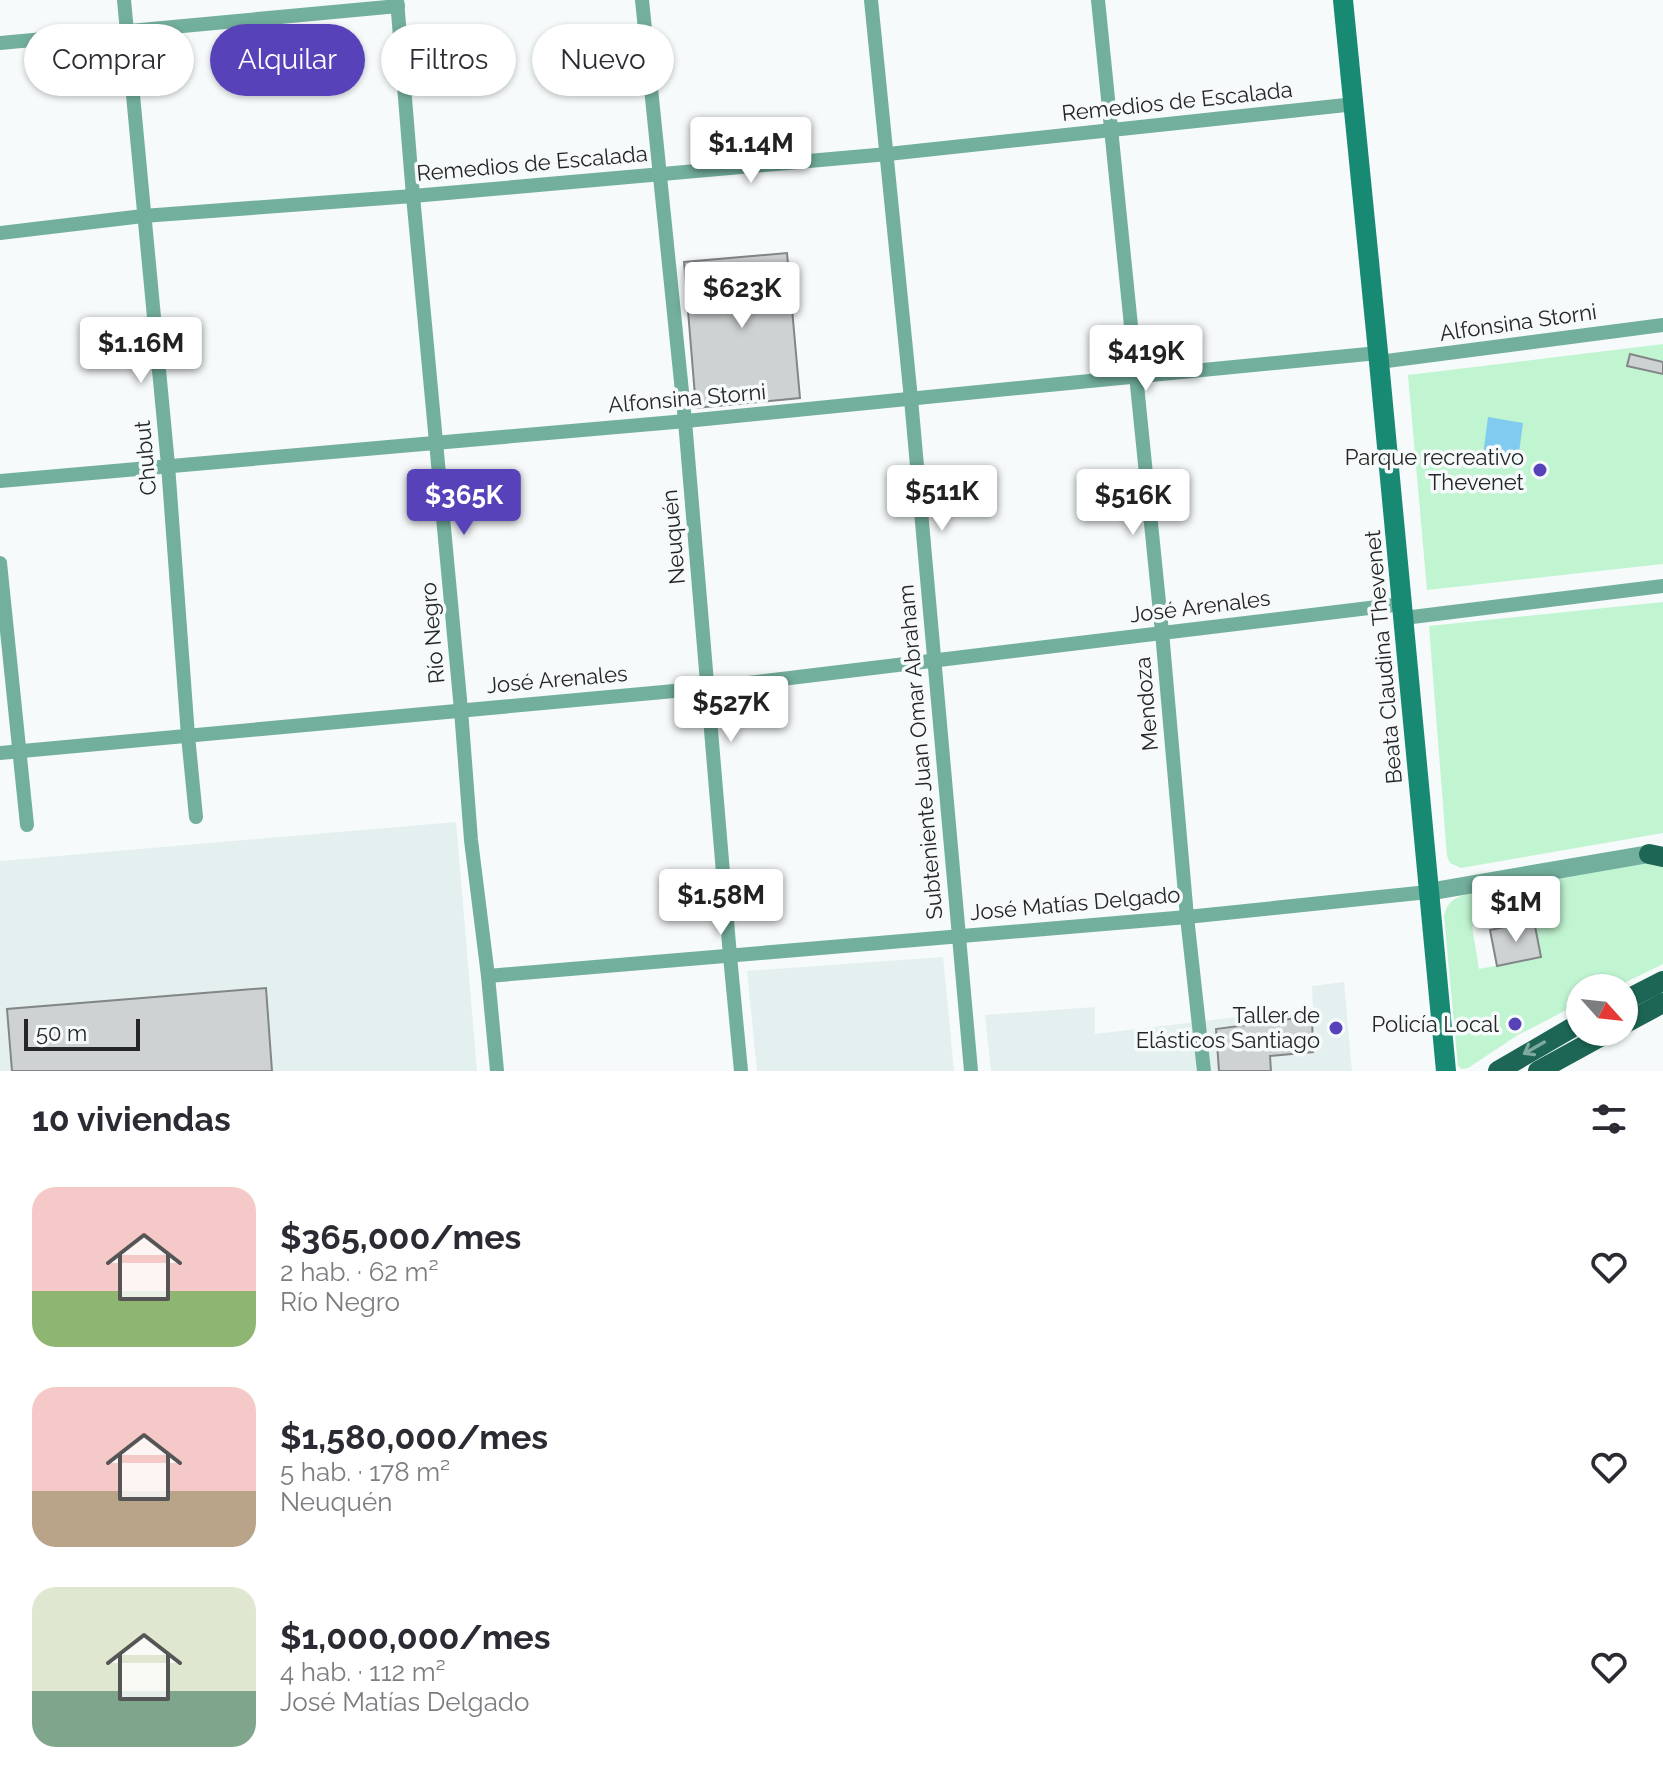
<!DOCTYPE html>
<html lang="es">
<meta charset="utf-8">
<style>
body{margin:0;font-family:Raleway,sans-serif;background:#f2f2f3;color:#2b2b33;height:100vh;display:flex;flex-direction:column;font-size:30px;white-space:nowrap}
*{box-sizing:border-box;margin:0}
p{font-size:26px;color:#7c7c81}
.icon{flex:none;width:44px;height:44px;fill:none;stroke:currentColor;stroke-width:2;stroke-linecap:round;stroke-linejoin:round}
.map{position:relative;height:1071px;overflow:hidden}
.sheet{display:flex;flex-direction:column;background:#fff;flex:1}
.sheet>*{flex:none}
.banner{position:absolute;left:24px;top:24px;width:800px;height:72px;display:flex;gap:16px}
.needle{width:52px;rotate:117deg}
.tools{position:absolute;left:1566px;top:974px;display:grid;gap:16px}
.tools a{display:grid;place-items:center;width:72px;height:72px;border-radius:50%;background:#fff;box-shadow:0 2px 6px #0004;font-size:40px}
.scale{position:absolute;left:24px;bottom:20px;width:116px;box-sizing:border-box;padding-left:8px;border:4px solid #252626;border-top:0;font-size:22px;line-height:28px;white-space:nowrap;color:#252626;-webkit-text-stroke:6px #f6fafa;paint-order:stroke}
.price{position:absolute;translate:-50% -68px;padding:0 18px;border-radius:8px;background:#fff;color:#222;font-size:26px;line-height:52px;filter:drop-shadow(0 2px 4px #0008)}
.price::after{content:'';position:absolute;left:50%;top:48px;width:24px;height:18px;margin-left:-12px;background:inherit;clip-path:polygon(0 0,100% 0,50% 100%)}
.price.active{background:#5842ba;color:#fff}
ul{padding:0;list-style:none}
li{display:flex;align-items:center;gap:24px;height:200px;padding:0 32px}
li span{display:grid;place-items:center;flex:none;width:224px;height:160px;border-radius:24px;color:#555}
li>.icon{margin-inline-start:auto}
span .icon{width:96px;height:96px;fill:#fffc;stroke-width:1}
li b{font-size:34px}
h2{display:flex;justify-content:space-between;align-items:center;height:96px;padding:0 32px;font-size:34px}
.chip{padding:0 28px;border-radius:36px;background:#fff;box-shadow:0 2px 6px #0004;font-size:28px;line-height:72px}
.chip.active{background:#5842ba;color:#fff}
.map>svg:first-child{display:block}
.built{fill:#e3f0ef}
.green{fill:#c1f5d2;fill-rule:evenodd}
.water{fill:#80cbef}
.building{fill:#ced2d2;stroke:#838687;stroke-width:2}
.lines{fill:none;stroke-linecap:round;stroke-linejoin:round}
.minor{stroke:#73af9d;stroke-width:14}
.tertiary{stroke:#73af9d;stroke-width:18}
.secondary{stroke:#188972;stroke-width:20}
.primary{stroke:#1d6655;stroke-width:20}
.oneway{stroke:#7fa99f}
.poi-dot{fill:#5842ba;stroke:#f6fafa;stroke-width:3}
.labels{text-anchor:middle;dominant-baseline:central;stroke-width:7;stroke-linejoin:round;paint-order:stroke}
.street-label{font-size:22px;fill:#252626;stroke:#f6fafa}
.poi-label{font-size:22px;fill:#252626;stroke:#f6fafa;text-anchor:end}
</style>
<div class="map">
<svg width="1663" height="1071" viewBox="0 0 1663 1071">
<rect width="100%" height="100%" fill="#f6fafa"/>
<g class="built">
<path d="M456,822l21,249h-477v-210z"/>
<path d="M943,957l11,114h-197l-10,-100z"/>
<path d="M1344,982l8,89h-361l-6,-56 110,-8v27l218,-26 -1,-22z"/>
</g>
<g class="green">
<path d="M1663,344v220l-236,26 -19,-215z"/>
<path d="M1663,602v231l-202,35 -11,-5 -3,-7 -18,-230z"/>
<path d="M1650,862l13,4v98l-49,24h-34v15l-62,32 -50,33 -6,1 -4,-3 -14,-150c3,-14 10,-18 23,-22zM1532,915l8,42 -61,12 -7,-43z"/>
</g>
<path class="water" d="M1488,417l35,6 -5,37 -35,-5z"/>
<g class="building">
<path d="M787,253l13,145 -104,10 -12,-146z"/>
<path d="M1630,354l33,8v12l-36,-8z"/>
<path d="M1534,921l7,36 -44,9 -7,-36z"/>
<path d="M266,988l6,83h-260l-5,-62z"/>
<path d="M1312,1016l1,36 -43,4 1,15h-52l-3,-42z"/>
</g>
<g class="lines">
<g class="minor">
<path d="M124,0l44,465 20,271 8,81"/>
<path d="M397,0l16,196 48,514 10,130 17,136 9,95"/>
<path d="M642,0l43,421 45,535 11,115"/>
<path d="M871,0l40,399 60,672"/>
<path d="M1098,0l64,632 25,285 17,154"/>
<path d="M0,43l398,-37"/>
<path d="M0,233l143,-17 270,-20 475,-42 467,-50"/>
<path d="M1379,362l284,-37"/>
<path d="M0,481c229,-21 457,-39 686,-60 231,-22 461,-47 692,-68"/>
<path d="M0,563l27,262"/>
<path d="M1404,618l259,-32"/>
<path d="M0,753l707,-65 695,-84"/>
<path d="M488,976l699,-59 241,-25"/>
</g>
<path class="tertiary" d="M1428,892l221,-38"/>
<path class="secondary" d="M1343,0l36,362 67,709"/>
<g class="primary">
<path d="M1649,854l14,3"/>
<path d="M1624,1001l39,-20"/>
<path d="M1624,1024l39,-21"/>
<path d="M1498,1071l82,-48"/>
<path d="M1538,1071l71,-39"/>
</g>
</g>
<defs><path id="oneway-shaft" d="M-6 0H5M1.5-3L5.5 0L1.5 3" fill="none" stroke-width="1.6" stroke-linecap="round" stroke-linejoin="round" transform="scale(2)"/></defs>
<use class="oneway" href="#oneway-shaft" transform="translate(1534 1048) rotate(150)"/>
<g class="poi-dot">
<circle cx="1540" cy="470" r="8"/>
<circle cx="1515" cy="1024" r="8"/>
<circle cx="1336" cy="1028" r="8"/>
</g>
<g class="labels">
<g class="street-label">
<text transform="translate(1177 101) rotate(-6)">Remedios de Escalada</text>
<text transform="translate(532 163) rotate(-5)">Remedios de Escalada</text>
<text transform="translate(1518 322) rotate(-8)">Alfonsina Storni</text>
<text transform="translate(687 398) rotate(-5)">Alfonsina Storni</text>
<text transform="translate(145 458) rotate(-95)">Chubut</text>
<text transform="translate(673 537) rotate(-95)">Neuquén</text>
<text transform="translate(1200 606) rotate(-7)">José Arenales</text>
<text transform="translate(432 633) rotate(-95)">Río Negro</text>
<text transform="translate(1383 657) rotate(-95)">Beata Claudina Thevenet</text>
<text transform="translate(557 679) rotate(-5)">José Arenales</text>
<text transform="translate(1146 704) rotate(-95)">Mendoza</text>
<text transform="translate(920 752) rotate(-95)">Subteniente Juan Omar Abraham</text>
<text transform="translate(1075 903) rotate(-5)">José Matías Delgado</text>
</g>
<g class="poi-label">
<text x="1524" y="457">Parque recreativo<tspan x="1524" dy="25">Thevenet</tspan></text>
<text x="1320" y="1015">Taller de<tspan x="1320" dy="25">Elásticos Santiago</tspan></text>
<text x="1499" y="1024">Policía Local</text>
</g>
</g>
</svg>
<div class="tools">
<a><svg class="needle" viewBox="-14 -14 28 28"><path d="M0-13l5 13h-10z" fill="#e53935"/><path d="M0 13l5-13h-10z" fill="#7c7c81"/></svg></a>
</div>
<div class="scale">50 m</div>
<b class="price" style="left:751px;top:185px">$1.14M</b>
<b class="price" style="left:742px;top:330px">$623K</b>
<b class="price" style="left:141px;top:385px">$1.16M</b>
<b class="price" style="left:1146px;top:393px">$419K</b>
<b class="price" style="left:942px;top:533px">$511K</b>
<b class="price active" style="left:464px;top:537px">$365K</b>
<b class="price" style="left:1133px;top:537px">$516K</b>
<b class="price" style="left:731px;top:744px">$527K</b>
<b class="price" style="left:721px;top:937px">$1.58M</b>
<b class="price" style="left:1516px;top:944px">$1M</b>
<div class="banner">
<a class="chip">Comprar</a>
<a class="chip active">Alquilar</a>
<a class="chip">Filtros</a>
<a class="chip">Nuevo</a>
</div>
</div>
<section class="sheet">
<h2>10 viviendas<svg class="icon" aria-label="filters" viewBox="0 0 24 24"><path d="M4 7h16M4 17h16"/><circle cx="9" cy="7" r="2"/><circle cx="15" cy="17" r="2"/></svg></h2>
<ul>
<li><span style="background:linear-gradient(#f6c9c9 65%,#8fb573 0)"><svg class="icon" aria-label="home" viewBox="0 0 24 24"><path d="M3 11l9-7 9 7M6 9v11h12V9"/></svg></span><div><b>$365,000/mes</b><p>2 hab. · 62 m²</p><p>Río Negro</p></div><svg class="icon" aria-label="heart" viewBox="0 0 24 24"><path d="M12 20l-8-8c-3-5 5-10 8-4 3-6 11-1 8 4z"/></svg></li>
<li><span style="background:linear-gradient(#f6c9c9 65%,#b9a48a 0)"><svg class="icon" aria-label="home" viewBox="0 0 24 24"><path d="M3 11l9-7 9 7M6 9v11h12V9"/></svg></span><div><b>$1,580,000/mes</b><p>5 hab. · 178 m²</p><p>Neuquén</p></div><svg class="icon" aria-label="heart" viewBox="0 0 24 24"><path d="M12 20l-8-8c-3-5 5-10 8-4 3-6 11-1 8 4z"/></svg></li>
<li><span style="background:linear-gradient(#dfe7d0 65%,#7fa58c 0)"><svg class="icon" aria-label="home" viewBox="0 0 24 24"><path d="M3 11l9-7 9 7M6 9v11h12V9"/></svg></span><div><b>$1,000,000/mes</b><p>4 hab. · 112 m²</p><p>José Matías Delgado</p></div><svg class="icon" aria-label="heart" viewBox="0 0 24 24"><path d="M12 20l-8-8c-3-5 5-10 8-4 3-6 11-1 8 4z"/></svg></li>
</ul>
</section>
